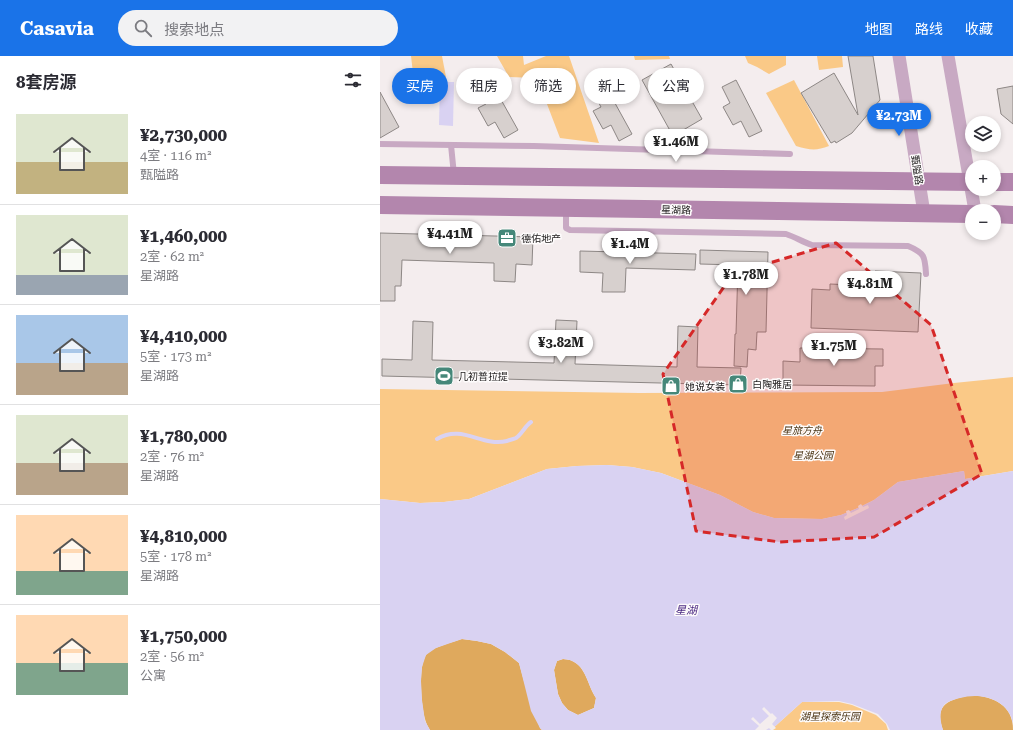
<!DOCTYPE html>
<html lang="zh">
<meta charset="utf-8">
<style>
body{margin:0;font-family:"Roboto Serif","Noto Sans SC",serif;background:#f2f2f3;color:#2b2b33;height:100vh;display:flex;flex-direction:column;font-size:15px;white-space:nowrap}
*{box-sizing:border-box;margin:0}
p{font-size:13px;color:#7c7c81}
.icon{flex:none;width:22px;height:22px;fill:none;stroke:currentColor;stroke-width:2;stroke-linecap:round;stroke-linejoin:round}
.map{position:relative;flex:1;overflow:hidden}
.side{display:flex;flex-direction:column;background:#fff;width:380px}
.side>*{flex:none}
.banner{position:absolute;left:12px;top:12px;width:380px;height:36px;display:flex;gap:8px}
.fabs{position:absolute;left:585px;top:60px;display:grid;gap:8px}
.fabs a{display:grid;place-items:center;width:36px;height:36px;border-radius:50%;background:#fff;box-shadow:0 2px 6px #0003;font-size:20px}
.price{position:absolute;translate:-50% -34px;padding:0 9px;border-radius:14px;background:#fff;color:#222;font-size:13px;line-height:26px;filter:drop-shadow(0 1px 2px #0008)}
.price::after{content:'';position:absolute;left:50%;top:24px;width:12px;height:9px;margin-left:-6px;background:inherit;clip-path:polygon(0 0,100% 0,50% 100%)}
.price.selected{background:#1a73e8;color:#fff}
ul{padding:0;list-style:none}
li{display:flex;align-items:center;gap:12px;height:100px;padding:0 16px}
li+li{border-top:1px solid #e1e1e2}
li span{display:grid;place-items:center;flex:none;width:112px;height:80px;border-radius:0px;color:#555}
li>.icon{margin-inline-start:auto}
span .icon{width:48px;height:48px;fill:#fffc;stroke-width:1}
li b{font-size:17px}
h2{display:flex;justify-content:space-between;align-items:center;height:48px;padding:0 16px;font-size:17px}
.chip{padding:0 14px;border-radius:18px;background:#fff;box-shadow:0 2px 6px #0003;font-size:14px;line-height:36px}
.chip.selected{background:#1a73e8;color:#fff}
header{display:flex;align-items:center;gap:24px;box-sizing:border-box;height:56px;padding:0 20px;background:#1a73e8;color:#fff}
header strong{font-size:19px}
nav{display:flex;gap:22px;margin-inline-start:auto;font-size:14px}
.search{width:280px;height:36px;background:#f2f2f3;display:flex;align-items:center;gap:10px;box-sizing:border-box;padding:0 14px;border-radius:22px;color:#7c7c81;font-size:15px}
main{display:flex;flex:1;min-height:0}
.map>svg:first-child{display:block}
.green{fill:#fac987}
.forest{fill:#dfa95d}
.water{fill:#d9d2f2;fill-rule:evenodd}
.pier{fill:#f4edee}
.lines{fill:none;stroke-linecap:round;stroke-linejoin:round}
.stream{stroke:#d9d2f2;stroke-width:4}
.building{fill:#d7d0ce;stroke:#8d8785}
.lane{stroke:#c8a9c3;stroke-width:6}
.street{stroke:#c8a9c3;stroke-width:13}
.secondary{stroke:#b386ad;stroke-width:18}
.marked{fill:#d62828;fill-opacity:0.2;stroke:#d62828;stroke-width:3;stroke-dasharray:8 5;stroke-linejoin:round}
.labels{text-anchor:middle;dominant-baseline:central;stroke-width:3;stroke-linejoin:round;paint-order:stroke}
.street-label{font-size:10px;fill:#1e1c1c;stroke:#fefcfc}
.poi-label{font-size:10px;fill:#1e1c1c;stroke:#fefcfc;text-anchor:start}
.park-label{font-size:10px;font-style:italic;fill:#4a3312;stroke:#fefcfc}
.water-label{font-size:11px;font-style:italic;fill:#4c2a83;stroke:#fefcfc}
</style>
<header>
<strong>Casavia</strong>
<div class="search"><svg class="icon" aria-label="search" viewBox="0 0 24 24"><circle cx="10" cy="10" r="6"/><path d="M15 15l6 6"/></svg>搜索地点</div>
<nav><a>地图</a><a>路线</a><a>收藏</a></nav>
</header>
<main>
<section class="side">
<h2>8套房源<svg class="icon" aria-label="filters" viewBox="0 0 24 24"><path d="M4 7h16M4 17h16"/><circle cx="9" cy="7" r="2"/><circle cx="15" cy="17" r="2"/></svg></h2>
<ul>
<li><span style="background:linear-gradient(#dfe7d0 60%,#c2b280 0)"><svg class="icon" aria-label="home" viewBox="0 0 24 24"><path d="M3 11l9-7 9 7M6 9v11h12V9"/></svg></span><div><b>¥2,730,000</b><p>4室 · 116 m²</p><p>甄隘路</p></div></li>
<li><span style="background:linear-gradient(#dfe7d0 75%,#9aa5b1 0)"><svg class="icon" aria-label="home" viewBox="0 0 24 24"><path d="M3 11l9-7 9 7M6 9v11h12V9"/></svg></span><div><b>¥1,460,000</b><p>2室 · 62 m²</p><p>星湖路</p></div></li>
<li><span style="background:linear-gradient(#a9c7e8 60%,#b9a48a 0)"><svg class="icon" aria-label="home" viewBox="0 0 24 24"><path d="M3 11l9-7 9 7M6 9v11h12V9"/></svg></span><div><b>¥4,410,000</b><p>5室 · 173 m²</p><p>星湖路</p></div></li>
<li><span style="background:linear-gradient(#dfe7d0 60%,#b9a48a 0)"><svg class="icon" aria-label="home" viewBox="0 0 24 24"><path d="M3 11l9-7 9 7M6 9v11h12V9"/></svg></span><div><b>¥1,780,000</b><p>2室 · 76 m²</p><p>星湖路</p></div></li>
<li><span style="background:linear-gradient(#ffd9b3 70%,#7fa58c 0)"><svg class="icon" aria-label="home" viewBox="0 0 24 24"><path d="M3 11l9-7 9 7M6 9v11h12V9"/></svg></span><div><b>¥4,810,000</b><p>5室 · 178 m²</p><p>星湖路</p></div></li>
<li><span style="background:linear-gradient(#ffd9b3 60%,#7fa58c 0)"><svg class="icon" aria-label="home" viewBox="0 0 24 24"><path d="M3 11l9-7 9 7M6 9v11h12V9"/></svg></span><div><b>¥1,750,000</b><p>2室 · 56 m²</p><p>公寓</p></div></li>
</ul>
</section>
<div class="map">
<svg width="633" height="674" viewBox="0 0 633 674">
<rect width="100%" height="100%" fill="#f4edee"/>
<g class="green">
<path d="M31,0h31l4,21 -33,-4z"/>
<path d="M117,0h26l1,9 22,-9h23l30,87 -39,-5 -23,-60 -28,-1z"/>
<path d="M254,0h35l1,3 -35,1z"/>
<path d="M365,0h41v9l-17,9 -12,-7 -9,-4z"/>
<path d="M437,0h25l1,11 -24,3z"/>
<path d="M414,24l35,66c-13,5 -19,4 -33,0l-30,-53z"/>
<path d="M633,321v94l-48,8 -1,-8 -66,11 -24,18 -16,8 -17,7 -19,4 -48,-1 -21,-6 -33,-17 -59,-22 -29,-6 -25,-2 -30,1 -30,3 -78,30 -25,3 -24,1 -40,-4v-110l259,4 243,-1 72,-9z"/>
<path d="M422,646h37l13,3 24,10 10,9 2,6h-117z"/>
</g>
<g class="forest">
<path d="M82,583l15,2 14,3 14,8 14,11 5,18 16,47 2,2h-112c-2,-3 -4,-7 -5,-11 -4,-13 -7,-53 1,-64 6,-8 27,-13 36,-16z"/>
<path d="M183,603c23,1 23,24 33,39l-2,10 -16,7 -10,-5 -6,-7 -4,-9 -4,-24 3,-9z"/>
<path d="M592,639c22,2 41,10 41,35h-70c-10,-26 7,-31 29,-35z"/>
</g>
<g class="water">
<path d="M60,26h14l-1,44 -14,-1z"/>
<path d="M227,409l25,2 29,6 59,22 33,17 21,6 48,1 19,-4 17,-7 16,-8 24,-18 66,-11 1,8 48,-8v252c-5,-24 -32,-31 -53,-25 -4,1 -8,2 -12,4 -10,5 -8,19 -5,28h-53l-3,-6 -9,-10 -26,-10 -13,-3 -37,1 -31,28h-229l-2,-2 -9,-17 -12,-48 -14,-11 -14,-8 -14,-3 -15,-2 -26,9 -10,7 -4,12 -1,14 1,19 3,21 5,9h-50v-231l40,4 24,-1 25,-3 78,-30 30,-3zM183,603c23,1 23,24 33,39l-2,10 -16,7 -10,-5 -6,-7 -4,-9 -4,-24 3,-9z"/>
</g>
<g class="pier">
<path d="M481,448l2,3 5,-2 1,3 -24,12 -1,-3 3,-2 -1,-4 3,-1 2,3 8,-4 -1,-3z"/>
<path d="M384,651l7,7 1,-1 5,5 -5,6 4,4 -3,2h-2l-2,-2 -3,2h-11l4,-4 -8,-7 2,-2 7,7 9,-8 -7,-7z"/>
</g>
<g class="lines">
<path class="stream" d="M57,383c26,-15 44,8 70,2 2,-1 7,-2 9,-3 6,-4 9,-12 15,-16"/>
</g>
<g class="building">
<path d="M468,0h25l7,44 -28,33 -16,10 -1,-2 -4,2 -30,-50 33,-20 24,42z"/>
<path d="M291,8l31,55 -29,17 -31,-56z"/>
<path d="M110,24l28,50 -14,8 -9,-16 -7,4 -10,-18 8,-4 -9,-17z"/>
<path d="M356,24l26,51 -13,6 -8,-16 -8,4 -10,-18 7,-4 -8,-16z"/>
<path d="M225,29l27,49 -13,7 -8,-16 -8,4 -10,-18 8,-4 -8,-15z"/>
<path d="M633,30v38l-12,-10 -4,-25z"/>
<path d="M0,36l19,35 -19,11z"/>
<path d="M0,177l153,4 -1,28 -16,-1 -1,18 -21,-1v-18l-92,-3 -1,26h-6v15h-15z"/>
<path d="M320,194l68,2 -2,80h-9l-1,18 -8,-1 -1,18 -13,-1 1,-32h1l2,-69 -38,-1z"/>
<path d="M200,195l116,3 -1,16 -69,-2 -1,24h-23l1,-19 -23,-1z"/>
<path d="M495,215l46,2 -3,59 -107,-4 1,-39 18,1v-6l45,2z"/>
<path d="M176,264l21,1 -2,43 102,3 1,-41 20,1 -1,40 44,1 -1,17 -358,-9v-17l30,1 1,-39 20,1 -1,38 122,3z"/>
<path d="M420,292l83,1v17h-8v20l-92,-1v-24l17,1z"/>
</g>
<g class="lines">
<g class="lane">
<path d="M0,88l154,2 256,8"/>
<path d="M71,89l3,30"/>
<path d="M186,153v19l4,2 216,4c9,3 17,8 26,11l96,1c17,7 17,11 18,28"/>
</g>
<g class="street">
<path d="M519,0l25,157"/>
<path d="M568,0l27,155"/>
</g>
<g class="secondary">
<path d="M0,119l592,7"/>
<path d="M614,126h19"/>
<path d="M0,149l592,9"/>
<path d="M614,158l19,1"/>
</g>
</g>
<path class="marked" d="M456,187l95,82 51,149 -108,63 -94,5 -84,-11 -33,-157 70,-100z"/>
<defs>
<symbol id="office-square" viewBox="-11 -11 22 22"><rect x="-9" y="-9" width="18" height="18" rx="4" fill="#458779" stroke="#fefcfc"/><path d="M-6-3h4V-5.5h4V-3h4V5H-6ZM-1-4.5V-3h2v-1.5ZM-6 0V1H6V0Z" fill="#fff"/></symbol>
<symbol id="stadium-square" viewBox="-11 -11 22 22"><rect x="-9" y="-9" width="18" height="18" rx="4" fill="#458779" stroke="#fefcfc"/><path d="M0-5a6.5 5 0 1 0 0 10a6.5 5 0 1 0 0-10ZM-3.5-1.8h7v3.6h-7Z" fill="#fff"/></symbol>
<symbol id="shop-square" viewBox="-11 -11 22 22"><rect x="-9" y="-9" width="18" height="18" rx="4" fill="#458779" stroke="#fefcfc"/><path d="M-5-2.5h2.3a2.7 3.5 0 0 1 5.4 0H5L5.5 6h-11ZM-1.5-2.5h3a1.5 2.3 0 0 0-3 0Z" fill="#fff"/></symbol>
</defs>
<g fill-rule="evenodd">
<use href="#office-square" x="116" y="171" width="22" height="22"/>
<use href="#stadium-square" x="53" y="309" width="22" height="22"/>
<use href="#shop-square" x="347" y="317" width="22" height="22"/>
<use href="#shop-square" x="280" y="319" width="22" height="22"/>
</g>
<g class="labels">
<g class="street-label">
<text transform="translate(537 114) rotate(81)">甄隘路</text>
<text transform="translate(296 154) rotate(1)">星湖路</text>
</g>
<g class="poi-label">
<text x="141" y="182">德佑地产</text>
<text x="78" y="320">几初普拉提</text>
<text x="372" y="328">白陶雅居</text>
<text x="305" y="330">她说女装</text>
</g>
<g class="park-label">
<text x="422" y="374">星旅方舟</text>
<text x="433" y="399">星湖公园</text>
<text x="450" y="660">湖星探索乐园</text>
</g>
<g class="water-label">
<text x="306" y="554">星湖</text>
</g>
</g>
</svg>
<div class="fabs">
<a><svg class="icon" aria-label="layers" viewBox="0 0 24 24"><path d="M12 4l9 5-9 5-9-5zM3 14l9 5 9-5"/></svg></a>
<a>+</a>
<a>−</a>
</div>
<b class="price selected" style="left:519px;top:81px">¥2.73M</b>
<b class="price" style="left:296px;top:107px">¥1.46M</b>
<b class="price" style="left:70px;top:199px">¥4.41M</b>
<b class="price" style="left:250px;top:209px">¥1.4M</b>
<b class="price" style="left:366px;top:240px">¥1.78M</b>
<b class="price" style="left:490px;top:249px">¥4.81M</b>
<b class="price" style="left:181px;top:308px">¥3.82M</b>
<b class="price" style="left:454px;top:311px">¥1.75M</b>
<div class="banner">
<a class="chip selected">买房</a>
<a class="chip">租房</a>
<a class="chip">筛选</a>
<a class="chip">新上</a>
<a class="chip">公寓</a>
</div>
</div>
</main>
